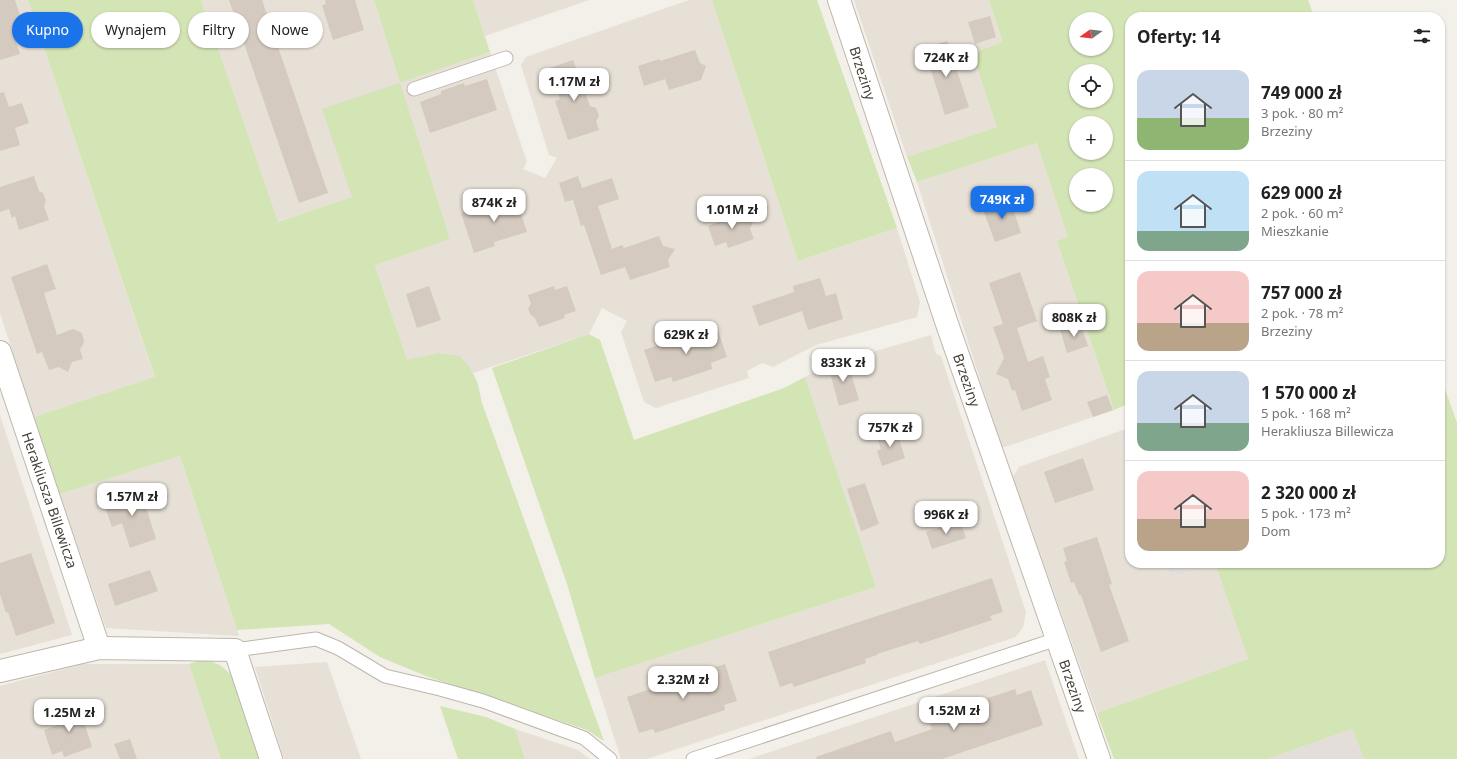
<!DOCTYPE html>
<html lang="pl">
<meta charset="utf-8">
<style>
body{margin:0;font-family:"Noto Sans",sans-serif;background:#f2f2f2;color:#222;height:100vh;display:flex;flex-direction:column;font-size:15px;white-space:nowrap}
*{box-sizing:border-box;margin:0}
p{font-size:13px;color:#767676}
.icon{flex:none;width:22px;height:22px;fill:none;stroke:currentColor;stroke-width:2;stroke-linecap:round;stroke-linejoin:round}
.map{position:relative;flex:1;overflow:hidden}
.side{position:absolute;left:1125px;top:12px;width:320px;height:556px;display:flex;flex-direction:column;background:#fff;border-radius:16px;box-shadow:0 1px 3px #0004}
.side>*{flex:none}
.banner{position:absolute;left:12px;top:12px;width:380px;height:36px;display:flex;gap:8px}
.needle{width:26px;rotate:256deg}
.fabs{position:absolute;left:1069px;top:12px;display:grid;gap:8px}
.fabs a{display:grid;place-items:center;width:44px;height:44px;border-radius:50%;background:#fff;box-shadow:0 1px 3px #0004;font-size:20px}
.price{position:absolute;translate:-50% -34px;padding:0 9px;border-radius:8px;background:#fff;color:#222;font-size:13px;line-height:26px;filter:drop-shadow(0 1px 2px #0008)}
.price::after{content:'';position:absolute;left:50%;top:24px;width:12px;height:9px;margin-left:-6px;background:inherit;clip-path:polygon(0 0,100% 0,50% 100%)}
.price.active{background:#1a73e8;color:#fff}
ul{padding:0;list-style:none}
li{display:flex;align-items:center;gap:12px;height:100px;padding:0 12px}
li+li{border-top:1px solid #e0e0e0}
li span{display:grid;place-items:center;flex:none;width:112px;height:80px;border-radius:12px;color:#555}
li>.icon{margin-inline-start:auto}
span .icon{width:48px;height:48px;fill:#fffc;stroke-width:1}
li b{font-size:17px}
h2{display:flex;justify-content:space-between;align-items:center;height:48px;padding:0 12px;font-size:17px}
.pill{padding:0 14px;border-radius:18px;background:#fff;box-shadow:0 1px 3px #0004;font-size:14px;line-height:36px}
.pill.active{background:#1a73e8;color:#fff}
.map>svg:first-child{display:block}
.residential{fill:#e7e0d7}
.industrial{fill:#e3deda}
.green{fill:#d3e4b5;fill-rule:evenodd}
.building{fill:#d4cabf}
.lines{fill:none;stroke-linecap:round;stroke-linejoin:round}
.service-casing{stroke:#beb6ac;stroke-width:15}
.minor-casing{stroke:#beb6ac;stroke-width:24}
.service{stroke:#fff;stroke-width:13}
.minor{stroke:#fff;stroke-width:22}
.labels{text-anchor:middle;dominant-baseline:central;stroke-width:3;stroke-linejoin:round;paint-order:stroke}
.street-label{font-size:14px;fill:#463f38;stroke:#fff}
</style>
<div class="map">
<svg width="1457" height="759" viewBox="0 0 1457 759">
<rect width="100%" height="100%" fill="#f3efe9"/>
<g class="residential">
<path d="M0,0h28l127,378 -121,39 -34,-104z"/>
<path d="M201,0h173l26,83 90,-31 37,110 -4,7 22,9 12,-20 -8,-3 -28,-90 5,-8 163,-57h23l86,261 99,-33 23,74 -3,15 -101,28 -43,22 -11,-4 -15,8 2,7 -93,30 -12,-6 -23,-70 6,-11 -25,-13 -13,26 -116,39 -2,-4 -12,-13 -20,-3 -32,8 -32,-97 75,-25 -13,-40 -84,-2 -76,25z"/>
<path d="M473,0h116l-104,36z"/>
<path d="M854,0h135l15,42 -32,11 25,74 -90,30z"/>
<path d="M1037,143l32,95 -12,3 57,169 -112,38 -85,-266z"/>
<path d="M931,335l5,19 5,2 85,256 -3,15 -7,10 -369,122h-26l-26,-81 281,-91 -71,-210 19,-11z"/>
<path d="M0,415l72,220 -72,19z"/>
<path d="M1120,431l10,30v102h35l5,15 45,-15 33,96 -151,54 -84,-236 6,-10z"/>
<path d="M180,456l57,174 2,6 -133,-8 -46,-134z"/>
<path d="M1045,660l34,99h-330z"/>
<path d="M327,662l34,97h-77l-29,-92z"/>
<path d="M82,664h107l32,95h-221v-73z"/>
<path d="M515,729l63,21 12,9h-65z"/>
</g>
<g class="industrial">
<path d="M1130,428v33l-10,-30z"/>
<path d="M1165,563h51l-46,15z"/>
<path d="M1352,729l12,30h-96z"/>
</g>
<g class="green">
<path d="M28,0h173l77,222 74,-25 -30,-88 78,-26 -26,-83h99l17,52 -90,31 50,156 -75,26 32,95 32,-7 21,3 11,13 7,15 4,19 122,338 -17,-11 -161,-54 -46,-19 -51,-33 -92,6 -57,-174 -120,38 -26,-77 121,-40z"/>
<path d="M712,0h105l80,228 -99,33z"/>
<path d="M989,0h319l6,17h-184v386l-16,7 -57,-169 11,-4 -31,-94 -120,39 -10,-25 90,-30 -25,-74 31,-11zM1076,19h30v30h-30zM1076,71h30v30h-30zM1076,123h30v30h-30zM1076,175h30v30h-30z"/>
<path d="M589,334l11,6 34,100 150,-52 21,-11 71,210 -281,91 -28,-94 -75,-216z"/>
<path d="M1440,375l17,48v336h-93l-12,-30 -84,30h-154l-17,-46 151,-54 -33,-96h225z"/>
<path d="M204,659l16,6 14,12 27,82h-40l-32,-95z"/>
<path d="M440,706l46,11 29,12 10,30h-67z"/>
</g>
<g class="building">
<path d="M0,0h15l10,31 -11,4 6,19 -20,6z"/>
<path d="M229,0h33l66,193 -29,10z"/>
<path d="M325,0h30l9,30 -31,10 -11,-35 4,-1z"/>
<path d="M990,16l6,21 -21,7 -7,-22z"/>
<path d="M947,41l22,66 -24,8 -21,-67z"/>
<path d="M695,50l5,13 6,3 -5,14 -32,10 -4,-11 -21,7 -6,-20 22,-7v2z"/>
<path d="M573,60l17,46 6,2 3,8 -3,5 3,9 -31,10 -13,-39 5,-2 -10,-31z"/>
<path d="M487,79l10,31 -67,23 -10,-31 21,-8v-3l23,-8 1,3z"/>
<path d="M4,92l5,15 13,-4 7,20 -14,5 5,17 -20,6v-58z"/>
<path d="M34,176l5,15 4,2 3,8 -2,5 5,14 -30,10 -4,-14 -3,2 -3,-9 -9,3v-25z"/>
<path d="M578,176l4,12 30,-10 7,21 -21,7 14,43 10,-4 2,3 35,-12 4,10 12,3 -7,11 2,7 -40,13 -5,-13 -24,8 -17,-50 -3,1 -8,-26 -8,2 -6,-19z"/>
<path d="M515,196l12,36 -33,10 1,4 -21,7 -13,-40z"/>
<path d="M1009,197l12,36 -26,9 -13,-35z"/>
<path d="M734,211l20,9 -4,9 4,10 -26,9 -2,-6 -11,4 -7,-20 11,-4 -2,-5z"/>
<path d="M47,264l9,25 -12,4 13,42 16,-6 9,4 2,9 -4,8 3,9 -11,3 -4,10 -9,-5 -10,3 -7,-18 -5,2 -26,-77z"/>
<path d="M1020,272l17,49 -20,7 11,34 15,-6 7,21 -5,2 7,21 -30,11 -7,-21 -3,1 -4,-12 -12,-5 8,-16 -11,-31 10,-3 -14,-41z"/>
<path d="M820,278l6,18 10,-3 7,26 -35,11 -6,-19 -43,15 -7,-20 42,-14 -1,-6z"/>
<path d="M429,286l12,34 -24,8 -11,-34z"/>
<path d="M554,286l1,4 12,-4 9,25 -12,4 1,3 -26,9 -4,-9 -4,-3 -3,-6 3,-5 -3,-9z"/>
<path d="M1080,322l8,24 -21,7 -7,-24z"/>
<path d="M716,325l11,32 -16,6 1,6 -39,13 -2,-5 -16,5 -11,-32z"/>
<path d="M847,360l12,40 -20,6 -11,-41z"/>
<path d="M1107,395l6,15 -20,7 -6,-15z"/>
<path d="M896,429l9,29 -23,8 -5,-15 4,-2 -5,-14z"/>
<path d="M1083,458l11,32 -39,13 -11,-31z"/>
<path d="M865,483l14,41 -18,7 -14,-42z"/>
<path d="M139,485l17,54 -26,9 -8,-25 -10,4 -8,-23 18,-6 -2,-7z"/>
<path d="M960,521l6,17 -34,11 -6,-17z"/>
<path d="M1097,537l15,47 -3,1 20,56 -28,11 -20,-57h-2l-5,-13 -3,1 -7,-21 3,-1 -4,-13z"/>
<path d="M31,553l24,70 -39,13 -8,-24 -2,1 -6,-19v-31z"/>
<path d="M150,570l8,21 -43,15 -7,-22z"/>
<path d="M992,578l11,34 -13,4 2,4 -72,24 -2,-3 -41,13v1l-12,4 1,4 -72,24 -2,-4 -12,4 -12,-35z"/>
<path d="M725,664l12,37 -13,4 1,5 -70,23 -2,-4 -14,4 -12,-36z"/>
<path d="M1015,689l2,6 14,-5 12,35 -101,34h-125l-1,-2 75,-26 4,11 37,-13 -2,-5 16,-5 -2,-6z"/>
<path d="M78,704l14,43 -28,10 -2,-6 -10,4 -8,-25 17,-6 -4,-13z"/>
<path d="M130,739l7,20h-17l-6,-15z"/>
</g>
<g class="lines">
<defs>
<g id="service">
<path d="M414,89l92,-31"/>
<path d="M235,650l81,-11 22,9 47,28 55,13 43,12 101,37 26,21"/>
<path d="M693,759l364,-120"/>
</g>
<g id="minor">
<path d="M839,0l107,321 153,438"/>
<path d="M0,352l99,296"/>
<path d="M0,671l99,-23 136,2 36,109"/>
</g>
</defs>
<use href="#service" class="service-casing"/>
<use href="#minor" class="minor-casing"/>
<use href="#service" class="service"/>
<use href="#minor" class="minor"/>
</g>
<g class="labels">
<g class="street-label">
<text transform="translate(863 73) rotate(72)">Brzeziny</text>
<text transform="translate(967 380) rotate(71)">Brzeziny</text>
<text transform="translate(50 500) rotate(71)">Herakliusza Billewicza</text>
<text transform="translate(1073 686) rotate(71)">Brzeziny</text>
</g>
</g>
</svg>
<div class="fabs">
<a><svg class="needle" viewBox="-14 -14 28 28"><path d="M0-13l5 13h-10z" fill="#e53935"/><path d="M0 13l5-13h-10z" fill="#767676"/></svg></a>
<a><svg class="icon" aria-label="locate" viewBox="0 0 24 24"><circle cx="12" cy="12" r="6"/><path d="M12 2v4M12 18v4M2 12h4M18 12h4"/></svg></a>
<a>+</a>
<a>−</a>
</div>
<b class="price" style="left:946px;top:78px">724K zł</b>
<b class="price" style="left:574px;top:102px">1.17M zł</b>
<b class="price active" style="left:1002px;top:220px">749K zł</b>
<b class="price" style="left:494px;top:223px">874K zł</b>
<b class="price" style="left:732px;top:230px">1.01M zł</b>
<b class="price" style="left:1074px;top:338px">808K zł</b>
<b class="price" style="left:686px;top:355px">629K zł</b>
<b class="price" style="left:843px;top:383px">833K zł</b>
<b class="price" style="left:890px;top:448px">757K zł</b>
<b class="price" style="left:132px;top:517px">1.57M zł</b>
<b class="price" style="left:946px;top:535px">996K zł</b>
<b class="price" style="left:683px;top:700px">2.32M zł</b>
<b class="price" style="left:954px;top:731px">1.52M zł</b>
<b class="price" style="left:69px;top:733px">1.25M zł</b>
<div class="banner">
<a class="pill active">Kupno</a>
<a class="pill">Wynajem</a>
<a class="pill">Filtry</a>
<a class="pill">Nowe</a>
</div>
<section class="side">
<h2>Oferty: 14<svg class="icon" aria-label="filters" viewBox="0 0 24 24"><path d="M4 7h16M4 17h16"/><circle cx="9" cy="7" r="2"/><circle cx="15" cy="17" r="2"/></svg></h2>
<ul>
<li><span style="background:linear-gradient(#c9d6e8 60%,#8fb573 0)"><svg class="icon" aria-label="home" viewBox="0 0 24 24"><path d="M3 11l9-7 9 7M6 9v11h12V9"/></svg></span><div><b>749 000 zł</b><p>3 pok. · 80 m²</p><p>Brzeziny</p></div></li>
<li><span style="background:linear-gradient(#bfe0f5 75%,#7fa58c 0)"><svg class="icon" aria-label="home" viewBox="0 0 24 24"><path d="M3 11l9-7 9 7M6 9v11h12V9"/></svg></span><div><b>629 000 zł</b><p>2 pok. · 60 m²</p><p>Mieszkanie</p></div></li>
<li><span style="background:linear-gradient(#f6c9c9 65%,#b9a48a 0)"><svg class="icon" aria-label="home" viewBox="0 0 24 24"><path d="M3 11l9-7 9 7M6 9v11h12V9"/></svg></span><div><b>757 000 zł</b><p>2 pok. · 78 m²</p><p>Brzeziny</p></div></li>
<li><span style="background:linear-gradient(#c9d6e8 65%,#7fa58c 0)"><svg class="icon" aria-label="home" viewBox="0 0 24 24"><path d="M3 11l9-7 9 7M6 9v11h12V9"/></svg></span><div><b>1 570 000 zł</b><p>5 pok. · 168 m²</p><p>Herakliusza Billewicza</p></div></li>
<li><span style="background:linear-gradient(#f6c9c9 60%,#b9a48a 0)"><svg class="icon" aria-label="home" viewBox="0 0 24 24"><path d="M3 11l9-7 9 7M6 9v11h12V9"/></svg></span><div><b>2 320 000 zł</b><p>5 pok. · 173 m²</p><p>Dom</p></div></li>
</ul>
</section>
</div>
